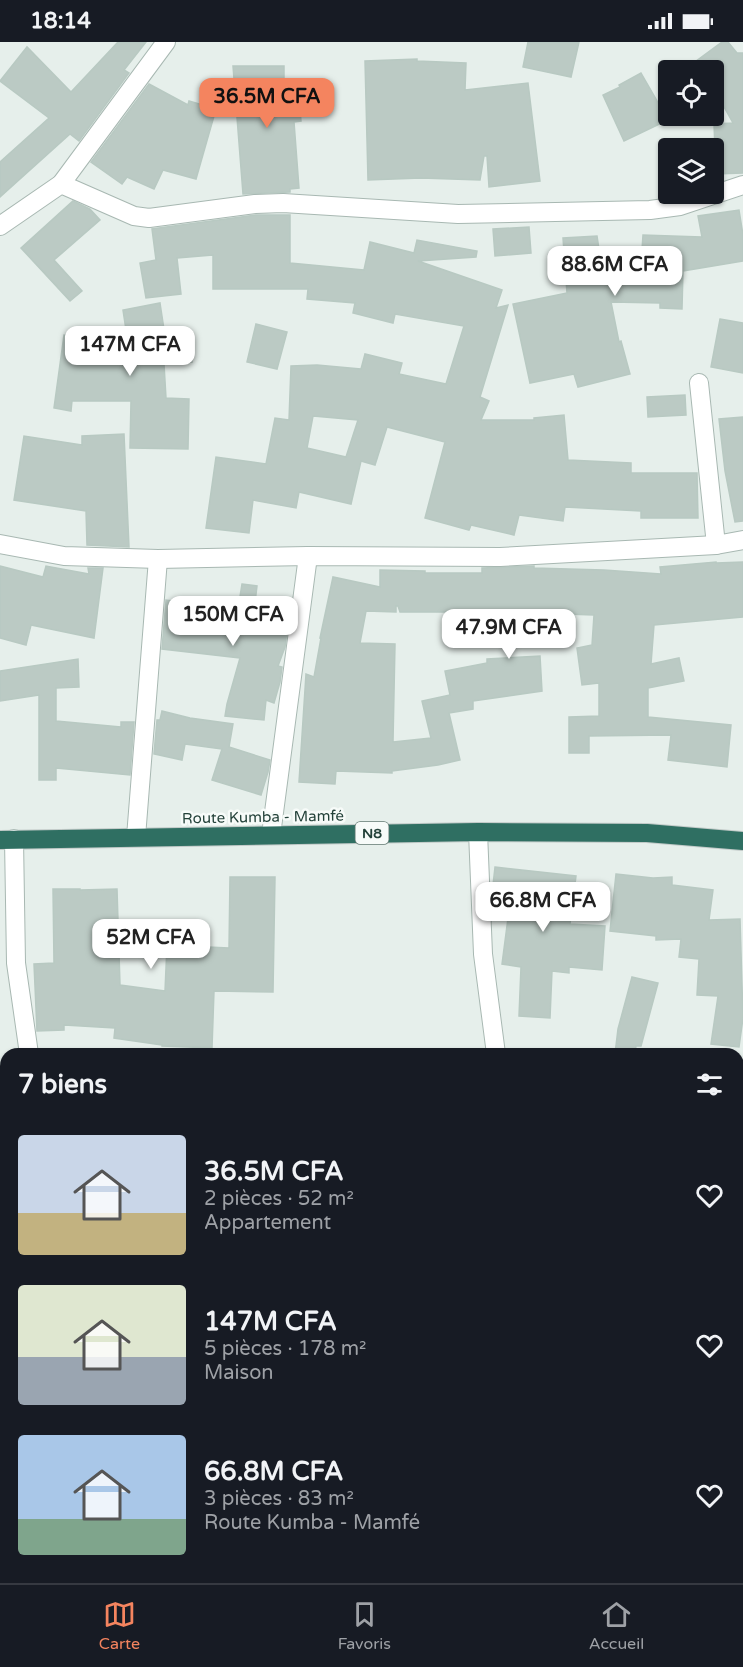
<!DOCTYPE html>
<html lang="fr">
<meta charset="utf-8">
<style>
body{margin:0;font-family:"Varela Round",sans-serif;background:#242831;color:#f1f3f6;height:100vh;display:flex;flex-direction:column;font-size:22px;white-space:nowrap}
*{box-sizing:border-box;margin:0}
p{font-size:20px;color:#9ea1a6}
.icon{flex:none;width:33px;height:33px;fill:none;stroke:currentColor;stroke-width:2;stroke-linecap:round;stroke-linejoin:round}
.map{position:relative;flex:1;overflow:hidden}
.drawer{position:absolute;left:0px;top:1006px;width:744px;height:536px;display:flex;flex-direction:column;background:#171b24;border-radius:18px 18px 0 0;box-shadow:0 2px 4px #0004}
.drawer>*{flex:none}
.buttons{position:absolute;left:658px;top:18px;display:grid;gap:12px}
.buttons a{display:grid;place-items:center;width:66px;height:66px;border-radius:6px;background:#171b24;box-shadow:0 2px 4px #0004;font-size:30px}
.price{position:absolute;translate:-50% -51px;padding:0 14px;border-radius:12px;background:#fff;color:#222;font-size:20px;line-height:39px;filter:drop-shadow(0 2px 3px #0008)}
.price::after{content:'';position:absolute;left:50%;top:36px;width:18px;height:14px;margin-left:-9px;background:inherit;clip-path:polygon(0 0,100% 0,50% 100%)}
.price.active{background:#f4845f;color:#111}
ul{padding:0;list-style:none}
li{display:flex;align-items:center;gap:18px;height:150px;padding:0 18px}
li span{display:grid;place-items:center;flex:none;width:168px;height:120px;border-radius:6px;color:#555}
li>.icon{margin-inline-start:auto}
span .icon{width:72px;height:72px;fill:#fffc;stroke-width:1}
li b{font-size:26px}
h2{display:flex;justify-content:space-between;align-items:center;height:72px;padding:0 18px;font-size:26px}
.status{display:flex;justify-content:space-between;align-items:center;height:42px;padding:0 30px;background:#171b24;direction:ltr}
.status svg{height:16px;fill:currentColor}
.tabs{display:flex;justify-content:space-around;align-items:center;height:84px;border-top:2px solid #363941;background:#171b24;font-size:16px;color:#9ea1a6}
.tabs a{display:grid;justify-items:center;gap:3px}
.tabs .active{color:#f4845f}
.map>svg:first-child{display:block}
.building{fill:#bbcac4;stroke:#b8c9c2;stroke-width:1.5;fill-rule:evenodd}
.lines{fill:none;stroke-linecap:round;stroke-linejoin:round}
.street-casing{stroke:#a8b8b2;stroke-width:20}
.highway-casing{stroke:#c2cac8;stroke-width:20}
.street{stroke:#fff;stroke-width:18}
.highway{stroke:#2f6f62;stroke-width:18}
.labels{text-anchor:middle;dominant-baseline:central;stroke-width:5;stroke-linejoin:round;paint-order:stroke}
.shield{fill:#f7fbf9;stroke:#637a73;stroke-width:1.5}
.shield-label{font-size:14px;font-weight:bold;fill:#24423a}
.street-label{font-size:15px;fill:#24423a;stroke:#f7fbf9}
</style>
<div class="status"><b>18:14</b><svg viewBox="0 0 49 12"><path d="M0 12V9h3v3zM5 12V6h3v6zM10 12V3h3v9zM15 12V0h3v12zM26 1h20v11H26zM47 4h2v5h-2z"/></svg></div>
<div class="map">
<svg width="743" height="1541" viewBox="0 0 743 1541">
<rect width="100%" height="100%" fill="#e6efeb"/>
<g class="building">
<path d="M118,0h28l-22,28 5,3 -50,68 -9,-7 -70,63v-35l49,-44 -49,-37 27,-34 44,45z"/>
<path d="M528,0h51l-8,35 -48,-10z"/>
<path d="M722,0h6l9,11h6v120l-27,1 -2,-50 19,-1 -19,-34v-19h-30z"/>
<path d="M417,17v2l49,2 -1,27 63,-7 12,98 -51,6 -2,-31h-3l-4,24 -59,-2 -53,2 -3,-119z"/>
<path d="M233,24h51v23l14,-1 3,33 -7,1 5,66 -9,1v3l-47,2z"/>
<path d="M641,31l27,47 -44,21 -21,-46 17,-8 -1,-2z"/>
<path d="M149,42l39,21 1,-4 27,8 -20,70 -33,-9 -9,19 -27,-12 -5,7 -31,-22z"/>
<path d="M73,159l17,8 10,11 -46,40 28,31 -12,10 -49,-53z"/>
<path d="M739,168l4,25v26l-60,10 -1,38 -22,-1v-5l-49,-1 8,40 2,-1 9,33 -52,13 -4,-13 -44,9 -17,-79 54,-11 -4,-55 34,-2 2,13 43,1 1,-15 59,2 -4,-21z"/>
<path d="M256,173h34v48l74,7 6,-28 44,11 3,-13 60,11 -1,6 -58,4 84,29 -6,18 12,-3 -28,92 9,4 -8,19h53v-2l30,-3 4,45 63,3v10h66l1,45h-57v-7l-76,-4 -2,14 -44,-6 -5,20 -43,-10 -2,5 -44,-12 20,-76 -58,-15 -12,38 -14,-4 -10,43 -52,-12 -3,16 -43,-8 -4,33 -43,-5 10,-71 50,7 9,-46 14,2 2,-54 26,-1 44,4 4,-15 37,9 -3,11 47,10 18,-58 -69,-12 -2,9 -40,-10 2,-10 -48,-4 1,-10h-95v-34l-36,3 4,36 -35,4 -6,-35 16,-3 -4,-31zM313,374l45,4 -12,37 -39,-9z"/>
<path d="M529,185l2,26 -36,3 -2,-27z"/>
<path d="M160,261l5,33 25,-1 2,27 -28,2 2,34 23,1 -1,50 -58,-1 1,-47h-59l-1,10 -17,-3 10,-73 44,7 -12,-12h30l-3,-20z"/>
<path d="M720,277l23,4v50l-32,-6z"/>
<path d="M256,282l31,8 -10,37 -30,-7z"/>
<path d="M685,353l1,20 -38,2 -1,-20z"/>
<path d="M743,375v104l-8,1 -10,-51 -6,-52z"/>
<path d="M124,392l5,113 -42,-2 -1,-34 -72,-11 10,-64 58,9v-9z"/>
<path d="M716,520v1l27,-1v55l-89,8 -3,39 28,-6 5,23 -36,7v29l83,8 -4,42 -59,-7 3,-25 -82,1v17h-20v-36l30,-1v-33l-17,2 -5,-37 15,-3 2,-30 -58,-2v8l-52,2 -1,-11h-83l-2,-6h-2v6l-30,-1 -6,32 35,1 -2,98 38,-4 -9,-37 28,-6 -5,-24 42,-8v-4l53,-3 2,35 -69,10v8l-24,4 11,47 -22,5 -46,6v2l-56,-2 -1,13 -36,-2 7,-108 8,3 7,-39h-1l13,-61 47,10v-17l45,1v2h57v-5l52,-2v2l70,2 57,4 -1,-7z"/>
<path d="M0,524l43,11 3,-11 43,8 -1,-6h15l-9,70 -63,-13 -5,20 -26,-7z"/>
<path d="M242,542l15,2 -3,25 34,11 -3,25 -7,19 4,1 -2,15 -6,21 -8,-3 -2,20 -39,-4 2,-12 13,-46 -78,-9 4,-49 72,9z"/>
<path d="M78,617l1,28 -23,1v33l65,6v-5h13l-4,53 -74,-7v12h-17v-85l-39,6v-30z"/>
<path d="M162,669l28,7 43,6 -4,23 41,13 -2,12 -7,23 -49,-15 10,-31 -37,-5 -3,16 -28,-6 3,-34h3z"/>
<path d="M495,825l81,9 -6,48 35,2 -3,44 -33,-3v6l-17,-2 -2,47 -31,-2 2,-49 -19,-3 6,-46 -15,-2 -1,-22z"/>
<path d="M616,832l37,4 19,-1v8l41,5 -4,30 31,-1 3,99 -4,29 -28,-3 7,-48 -21,-1 2,-36 -20,-2 2,-18 -25,1v-4l-46,-5z"/>
<path d="M230,835h45l-2,115 -59,-1 -2,57 -50,-2v-1l-48,-7 1,-10 -51,-3v5l-27,1 -3,-67 20,-1 -1,-74h27v1l37,-1 3,96 45,6 2,-46 62,3z"/>
<path d="M632,935l26,6 -17,63h-5l-1,8h-20l3,-25z"/>
</g>
<g class="lines">
<defs>
<g id="street">
<path d="M61,142l105,-142"/>
<path d="M0,184l61,-42 73,32 15,2 106,-14 28,-1 175,11 192,-4 30,-4 63,-21"/>
<path d="M699,341l17,162"/>
<path d="M0,502l64,12 94,3 150,-3 192,1 216,-12 27,-5"/>
<path d="M478,790l5,122 13,100"/>
<path d="M271,793l37,-279"/>
<path d="M136,795l22,-278"/>
<path d="M14,797l2,124 13,91"/>
<path d="M738,1186h5"/>
<path d="M539,1536l1,5"/>
<path d="M41,1541v-5"/>
</g>
<path id="highway" d="M0,798l478,-8 169,1 96,8"/>
</defs>
<use href="#street" class="street-casing"/>
<use href="#highway" class="highway-casing"/>
<use href="#street" class="street"/>
<use href="#highway" class="highway"/>
</g>
<g class="labels">
<rect class="shield" x="355.5" y="780" width="33" height="22" rx="4.5"/>
<g class="shield-label">
<text x="372" y="791">N8</text>
</g>
<g class="street-label">
<text transform="translate(263 775) rotate(-1)">Route Kumba - Mamfé</text>
</g>
</g>
</svg>
<div class="buttons">
<a><svg class="icon" aria-label="locate" viewBox="0 0 24 24"><circle cx="12" cy="12" r="6"/><path d="M12 2v4M12 18v4M2 12h4M18 12h4"/></svg></a>
<a><svg class="icon" aria-label="layers" viewBox="0 0 24 24"><path d="M12 4l9 5-9 5-9-5zM3 14l9 5 9-5"/></svg></a>
</div>
<b class="price active" style="left:267px;top:87px">36.5M CFA</b>
<b class="price" style="left:615px;top:255px">88.6M CFA</b>
<b class="price" style="left:130px;top:335px">147M CFA</b>
<b class="price" style="left:233px;top:605px">150M CFA</b>
<b class="price" style="left:509px;top:618px">47.9M CFA</b>
<b class="price" style="left:543px;top:891px">66.8M CFA</b>
<b class="price" style="left:151px;top:928px">52M CFA</b>
<section class="drawer">
<h2>7 biens<svg class="icon" aria-label="filters" viewBox="0 0 24 24"><path d="M4 7h16M4 17h16"/><circle cx="9" cy="7" r="2"/><circle cx="15" cy="17" r="2"/></svg></h2>
<ul>
<li><span style="background:linear-gradient(#c9d6e8 65%,#c2b280 0)"><svg class="icon" aria-label="home" viewBox="0 0 24 24"><path d="M3 11l9-7 9 7M6 9v11h12V9"/></svg></span><div><b>36.5M CFA</b><p>2 pièces · 52 m²</p><p>Appartement</p></div><svg class="icon" aria-label="heart" viewBox="0 0 24 24"><path d="M12 20l-8-8c-3-5 5-10 8-4 3-6 11-1 8 4z"/></svg></li>
<li><span style="background:linear-gradient(#dfe7d0 60%,#9aa5b1 0)"><svg class="icon" aria-label="home" viewBox="0 0 24 24"><path d="M3 11l9-7 9 7M6 9v11h12V9"/></svg></span><div><b>147M CFA</b><p>5 pièces · 178 m²</p><p>Maison</p></div><svg class="icon" aria-label="heart" viewBox="0 0 24 24"><path d="M12 20l-8-8c-3-5 5-10 8-4 3-6 11-1 8 4z"/></svg></li>
<li><span style="background:linear-gradient(#a9c7e8 70%,#7fa58c 0)"><svg class="icon" aria-label="home" viewBox="0 0 24 24"><path d="M3 11l9-7 9 7M6 9v11h12V9"/></svg></span><div><b>66.8M CFA</b><p>3 pièces · 83 m²</p><p>Route Kumba - Mamfé</p></div><svg class="icon" aria-label="heart" viewBox="0 0 24 24"><path d="M12 20l-8-8c-3-5 5-10 8-4 3-6 11-1 8 4z"/></svg></li>
</ul>
</section>
</div>
<nav class="tabs">
<a class="active"><svg class="icon" aria-label="map" viewBox="0 0 24 24"><path d="M3 6l6-2 6 2 6-2v14l-6 2-6-2-6 2zM9 4v14M15 6v14"/></svg>Carte</a>
<a><svg class="icon" aria-label="saved" viewBox="0 0 24 24"><path d="M7 4h10v16l-5-4-5 4z"/></svg>Favoris</a>
<a><svg class="icon" aria-label="home" viewBox="0 0 24 24"><path d="M3 11l9-7 9 7M6 9v11h12V9"/></svg>Accueil</a>
</nav>
